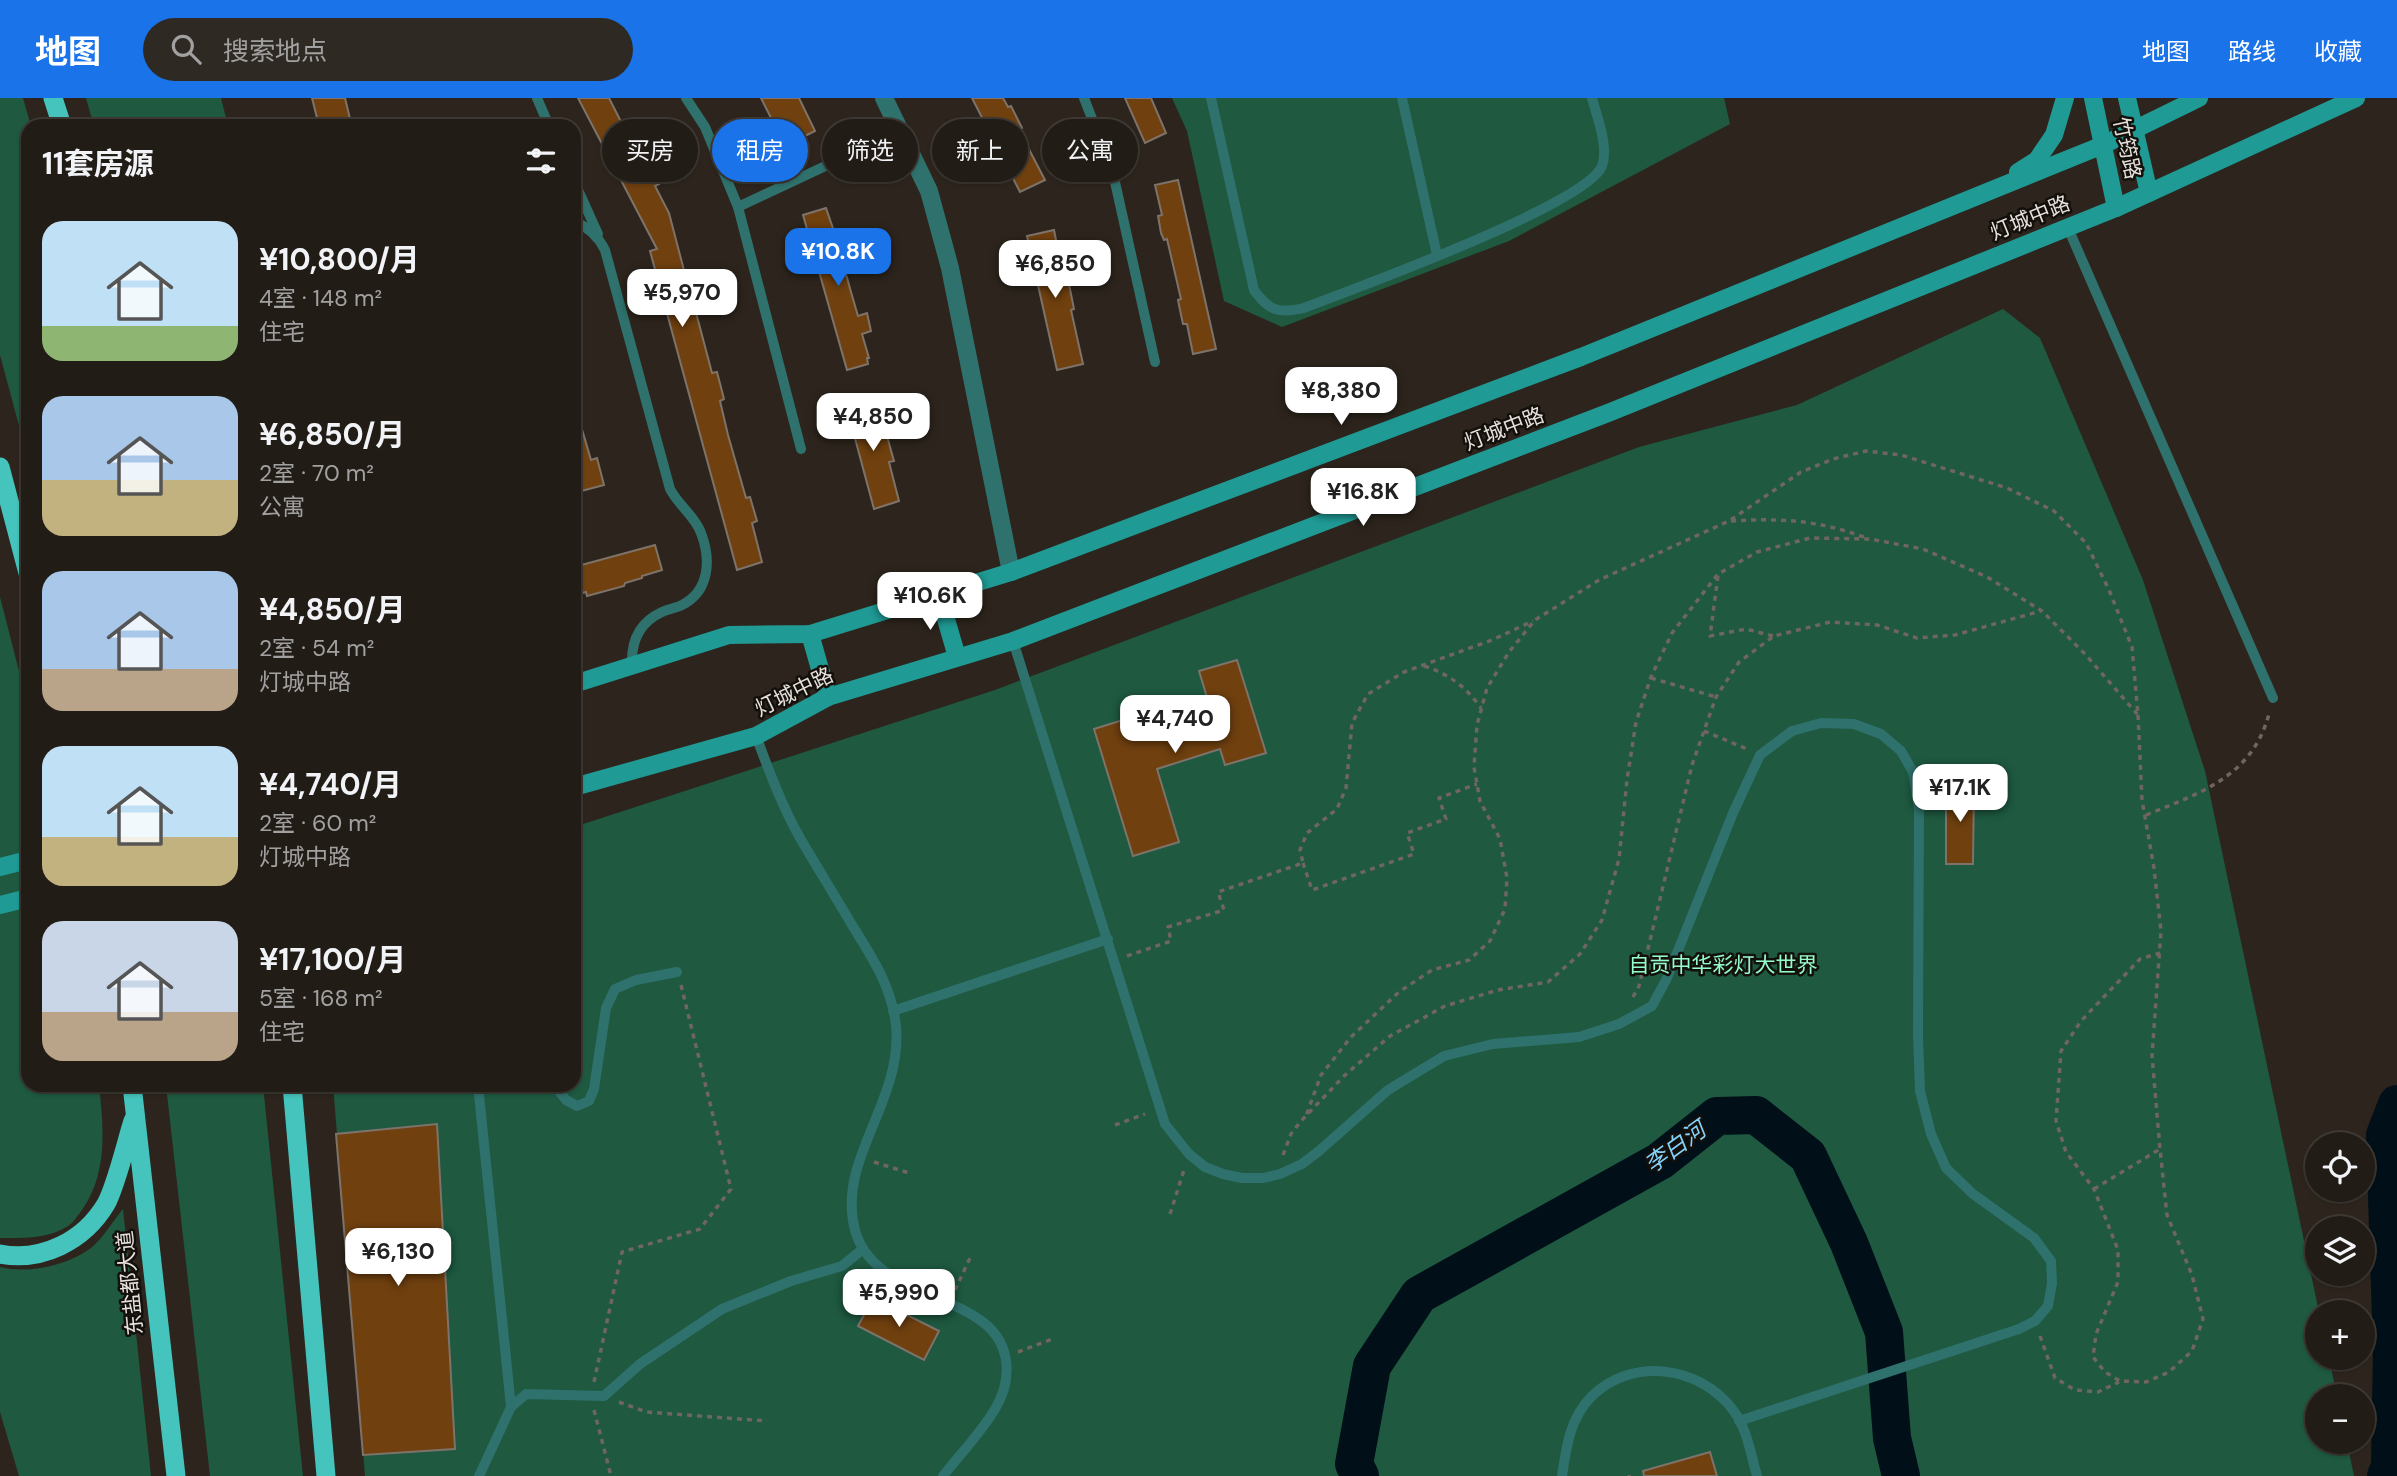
<!DOCTYPE html>
<html lang="zh">
<meta charset="utf-8">
<style>
body{margin:0;font-family:"DM Sans","Noto Sans SC",sans-serif;background:#2e2923;color:#f1f3f6;height:100vh;display:flex;flex-direction:column;font-size:26px;white-space:nowrap}
*{box-sizing:border-box;margin:0}
p{font-size:23px;color:#a2a1a1}
.icon{flex:none;width:38px;height:38px;fill:none;stroke:currentColor;stroke-width:2;stroke-linecap:round;stroke-linejoin:round}
.map{position:relative;flex:1;overflow:hidden}
.details{position:absolute;left:21px;top:21px;width:560px;height:973px;display:flex;flex-direction:column;background:#221c16;border-radius:21px;box-shadow:0 2px 5px #0004,0 0 0 2px #3f3a35}
.details>*{flex:none}
.banner{position:absolute;left:602px;top:21px;width:665px;height:63px;display:flex;gap:14px}
.tools{position:absolute;left:2305px;top:1034px;display:grid;gap:14px}
.tools a{display:grid;place-items:center;width:70px;height:70px;border-radius:50%;background:#221c16;box-shadow:0 2px 5px #0004,0 0 0 2px #3f3a35;font-size:35px}
.price{position:absolute;translate:-50% -60px;padding:0 16px;border-radius:14px;background:#fff;color:#222;font-size:23px;line-height:46px;filter:drop-shadow(0 2px 4px #0008)}
.price::after{content:'';position:absolute;left:50%;top:42px;width:21px;height:16px;margin-left:-10px;background:inherit;clip-path:polygon(0 0,100% 0,50% 100%)}
.price.on{background:#1a73e8;color:#fff}
ul{padding:0;list-style:none}
li{display:flex;align-items:center;gap:21px;height:175px;padding:0 21px}
li span{display:grid;place-items:center;flex:none;width:196px;height:140px;border-radius:21px;color:#555}
li>.icon{margin-inline-start:auto}
span .icon{width:84px;height:84px;fill:#fffc;stroke-width:1}
li b{font-size:30px}
h2{display:flex;justify-content:space-between;align-items:center;height:84px;padding:0 21px;font-size:30px}
.chip{padding:0 24px;border-radius:32px;background:#221c16;box-shadow:0 2px 5px #0004,0 0 0 2px #3f3a35;font-size:24px;line-height:63px}
.chip.on{background:#1a73e8;color:#fff}
header{display:flex;align-items:center;gap:42px;box-sizing:border-box;height:98px;padding:0 35px;background:#1a73e8;color:#fff}
header strong{font-size:33px}
nav{display:flex;gap:38px;margin-inline-start:auto;font-size:24px}
.search{width:490px;height:63px;background:#2e2923;display:flex;align-items:center;gap:18px;box-sizing:border-box;padding:0 24px;border-radius:38px;color:#a2a1a1;font-size:26px}
.map>svg:first-child{display:block}
.green{fill:#1e5940}
.lines{fill:none;stroke-linecap:round;stroke-linejoin:round}
.river{stroke:#000f18;stroke-width:38}
.building{fill:#70400f;stroke:#7d736a;stroke-width:2}
.path{stroke:#6e665f;stroke-width:3.5;stroke-dasharray:5 5;stroke-linecap:butt}
.service{stroke:#2f716c;stroke-width:10}
.minor{stroke:#2f716c;stroke-width:18}
.secondary{stroke:#1f9a94;stroke-width:18}
.trunk{stroke:#44c4bc;stroke-width:19}
.labels{text-anchor:middle;dominant-baseline:central;stroke-width:5;stroke-linejoin:round;paint-order:stroke}
.street-label{font-size:21px;fill:#e7e1dc;stroke:#130f0b}
.park-label{font-size:21px;fill:#94fbca;stroke:#130f0b}
.water-label{font-size:23px;font-style:italic;fill:#83d2f9;stroke:#130f0b}
</style>
<header>
<strong>地图</strong>
<div class="search"><svg class="icon" aria-label="search" viewBox="0 0 24 24"><circle cx="10" cy="10" r="6"/><path d="M15 15l6 6"/></svg>搜索地点</div>
<nav><a>地图</a><a>路线</a><a>收藏</a></nav>
</header>
<div class="map">
<svg width="2397" height="1378" viewBox="0 0 2397 1378">
<rect width="100%" height="100%" fill="#2d251d"/>
<g class="green">
<path d="M0,0h23l8,28h-3v333l-28,-104z"/>
<path d="M86,0h135l7,28h-134z"/>
<path d="M1172,0h552l6,26 -221,117 -227,86 -58,-26 -37,-170z"/>
<path d="M2003,211l37,29 103,242 62,191 114,541h-2v46h12l8,38h-20v46h30l7,34h-1989l-32,-391h241v-258l421,-137 644,-243 158,-42z"/>
<path d="M0,499l28,109v379h71c5,45 9,92 -20,129 -3,4 -7,10 -11,12 -20,13 -45,12 -68,12z"/>
<path d="M166,987h97l40,391h-93z"/>
<path d="M123,1111l28,267h-132l-19,-64v-145c28,7 67,-1 91,-19 12,-10 22,-27 32,-39z"/>
</g>
<g class="lines">
<g class="river">
<path d="M1360,1378l-6,-12 18,-98 47,-71 241,-134 57,-45 39,-1 52,41 41,87 35,89 8,106 9,38"/>
<path d="M2386,1378l4,-10 2,-117 -7,-214 12,-31"/>
</g>
</g>
<g class="building">
<path d="M312,0h33l6,25 -4,1v2h-28z"/>
<path d="M578,0h31l32,63 5,-2 13,25 -4,2 14,27 17,65 5,-2 2,9 5,19 -4,1 18,68 5,-1 7,27 -4,2 8,34 18,63 4,-1 7,24 -5,2 10,39 -25,8 -87,-319 7,-2z"/>
<path d="M761,0h38l16,33 -30,15z"/>
<path d="M972,0h31l5,9 3,-1 11,22 -3,2 26,50 -25,12z"/>
<path d="M1125,0h26l15,35 -21,10z"/>
<path d="M1178,82l38,169 -23,5 -6,-30h-4l-3,-14 -2,-10 3,-1 -14,-60 -3,1 -3,-7 -3,-17 4,-1 -7,-30z"/>
<path d="M826,110l10,29 9,-2 5,18 -9,3 10,36 7,24 9,-3 4,18 -9,3 7,24h-2l1,6 -21,6 -44,-155z"/>
<path d="M1054,132l11,55 4,-1 5,25 -3,1 12,54 -26,6 -30,-134z"/>
<path d="M871,300l12,39 4,-1 5,18 2,7 -5,1 10,39 -25,8 -28,-104z"/>
<path d="M579,321l12,41 6,-2 7,27 -30,8v-73z"/>
<path d="M655,447l7,25 -20,6v2l-17,5 -1,3 -37,10 -1,-4 -12,3v-28z"/>
<path d="M1237,562l29,93 -41,12 -5,-16 -63,20 22,73 -46,14 -39,-127 45,-14 7,23 67,-21 -14,-46z"/>
<path d="M1946,687h28l-1,79h-27z"/>
<path d="M437,1026l18,325 -92,6 -27,-321z"/>
<path d="M873,1200l66,33 -15,29 -66,-34z"/>
<path d="M1710,1354l7,24h-73l-1,-5z"/>
</g>
<g class="lines">
<g class="path">
<path d="M1731,423c51,-3 85,-1 133,16"/>
<path d="M1718,478l-8,60 36,-7 27,7"/>
<path d="M1424,568c25,8 42,21 57,42"/>
<path d="M1651,580l65,19"/>
<path d="M2138,617l4,85 12,68 7,63 -9,125 8,93 7,66 25,60 11,44 -11,32 -23,21 -23,10 -26,-1 -15,-9 -12,-15 3,-23 22,-52v-32l-24,-61 -28,-37 -10,-31 5,-70 20,-30 59,-62 20,-6"/>
<path d="M1704,633l43,18"/>
<path d="M2146,717c54,-22 106,-38 123,-101"/>
<path d="M1303,765l9,27 102,-36 -7,-21 39,-14 -7,-21 38,-14"/>
<path d="M1127,858l44,-15 -3,-14 56,-17 -6,-18 85,-29 -3,-13 7,-17 30,-24 9,-21 6,-65 16,-29 36,-22 88,-32 41,-19"/>
<path d="M1633,899l6,-11 15,-62 38,-159 24,-68 23,-35 35,-26 56,-14 47,3 40,13 38,-3 86,-24"/>
<path d="M1115,1027l30,-11"/>
<path d="M1283,1057l8,-21 10,-13 43,-45 46,-40 55,-30 53,-16 50,-8 32,-28 22,-34 17,-61 8,-79 9,-58 15,-45 21,-44 46,-59 39,-22 53,-14 60,1 53,10 64,28 55,34 43,43 53,61 -6,-68 -23,-57 -23,-47 -32,-32 -47,-23 -106,-33 -35,-4 -33,8 -32,13 -72,49 -130,59 -64,40 -26,32 -22,36 -10,37 -3,42 6,34 20,38 7,39 -2,31 -15,32 -21,19 -37,10 -33,22 -48,45 -30,38 -15,41"/>
<path d="M874,1064l38,12"/>
<path d="M2094,1091l66,-40"/>
<path d="M1170,1116l14,-44"/>
<path d="M955,1192l15,-32"/>
<path d="M2040,1238l15,42 20,12 23,2 21,-10"/>
<path d="M1018,1254l37,-14"/>
<path d="M594,1284l28,-130 78,-23 31,-40 -50,-204"/>
<path d="M619,1304l27,10 121,9"/>
<path d="M594,1312l17,66"/>
<path d="M1629,1377v1"/>
</g>
<g class="service">
<path d="M537,0l12,28"/>
<path d="M686,0l19,29 33,80 63,242"/>
<path d="M1084,0l29,75 42,189"/>
<path d="M1211,0l43,192c15,21 25,24 50,18 49,-19 282,-103 298,-142 7,-19 -5,-49 -10,-68"/>
<path d="M1402,0l35,157"/>
<path d="M574,83l24,53"/>
<path d="M738,109l162,-76"/>
<path d="M574,123c14,6 24,15 31,29l65,239c9,17 25,27 31,44 10,26 9,58 -19,72 -6,3 -14,4 -20,7 -22,10 -31,29 -30,53"/>
<path d="M2068,130l205,470"/>
<path d="M1013,543l152,483 24,30 16,13 18,7 19,4h21l17,-4 22,-10 17,-13 69,-61 56,-34 49,-12 86,-7 40,-13 33,-18 15,-28 66,-165 27,-58 32,-24 29,-8 33,1 27,10 20,17 12,21 6,37 -1,226 2,56 11,43 15,34 27,26 61,44 17,23 1,22 -4,23 -13,15 -16,8 -280,92"/>
<path d="M756,638c13,35 26,70 44,102 17,29 35,58 52,87 20,32 40,62 44,101 7,76 -60,134 -41,204 15,57 90,62 129,93 28,22 28,58 11,86 -14,24 -35,45 -52,67"/>
<path d="M893,913l215,-72"/>
<path d="M478,987l33,322"/>
<path d="M554,987l12,15 11,6 12,-5 5,-12 12,-81 9,-19 21,-9 41,-8"/>
<path d="M479,1378l32,-69 15,-13 78,2 36,-32 82,-55 69,-28 51,-15 21,-17"/>
<path d="M1562,1378c4,-28 8,-58 29,-79 41,-41 109,-31 142,13 14,18 18,45 24,66"/>
</g>
<path class="minor" d="M884,0l45,93 21,77 61,304"/>
<g class="secondary">
<path d="M2093,0l23,110"/>
<path d="M2127,0l22,95"/>
<path d="M2018,74l19,-12 17,-25 11,-37"/>
<path d="M939,497l18,62"/>
<path d="M810,536l18,63"/>
<path d="M574,586l155,-49 81,-1 201,-62 570,-215 522,-212 96,-47"/>
<path d="M574,689l182,-51 72,-39 185,-56 595,-228 508,-205 240,-110"/>
<path d="M0,769l28,-7"/>
<path d="M0,807l28,-7"/>
</g>
<g class="trunk">
<path d="M53,0l9,28"/>
<path d="M0,369l28,106"/>
<path d="M132,987l44,391"/>
<path d="M292,987l34,391"/>
<path d="M0,1156c42,8 84,-13 106,-50 10,-18 20,-61 27,-83"/>
</g>
</g>
<g class="labels">
<g class="street-label">
<text transform="translate(2127 50) rotate(78)">竹筠路</text>
<text transform="translate(2030 120) rotate(-22)">灯城中路</text>
<text transform="translate(1504 331) rotate(-21)">灯城中路</text>
<text transform="translate(794 594) rotate(-26)">灯城中路</text>
<text transform="translate(130 1185) rotate(-96)">东盐都大道</text>
</g>
<g class="park-label">
<text x="1723" y="867">自贡中华彩灯大世界</text>
</g>
<g class="water-label">
<text transform="translate(1675 1049) rotate(-36)">李白河</text>
</g>
</g>
</svg>
<div class="tools">
<a><svg class="icon" aria-label="locate" viewBox="0 0 24 24"><circle cx="12" cy="12" r="6"/><path d="M12 2v4M12 18v4M2 12h4M18 12h4"/></svg></a>
<a><svg class="icon" aria-label="layers" viewBox="0 0 24 24"><path d="M12 4l9 5-9 5-9-5zM3 14l9 5 9-5"/></svg></a>
<a>+</a>
<a>−</a>
</div>
<b class="price on" style="left:838px;top:190px">¥10.8K</b>
<b class="price" style="left:1055px;top:202px">¥6,850</b>
<b class="price" style="left:682px;top:231px">¥5,970</b>
<b class="price" style="left:1341px;top:329px">¥8,380</b>
<b class="price" style="left:873px;top:355px">¥4,850</b>
<b class="price" style="left:1363px;top:430px">¥16.8K</b>
<b class="price" style="left:930px;top:534px">¥10.6K</b>
<b class="price" style="left:1175px;top:657px">¥4,740</b>
<b class="price" style="left:1960px;top:726px">¥17.1K</b>
<b class="price" style="left:398px;top:1190px">¥6,130</b>
<b class="price" style="left:899px;top:1231px">¥5,990</b>
<div class="banner">
<a class="chip">买房</a>
<a class="chip on">租房</a>
<a class="chip">筛选</a>
<a class="chip">新上</a>
<a class="chip">公寓</a>
</div>
<section class="details">
<h2>11套房源<svg class="icon" aria-label="filters" viewBox="0 0 24 24"><path d="M4 7h16M4 17h16"/><circle cx="9" cy="7" r="2"/><circle cx="15" cy="17" r="2"/></svg></h2>
<ul>
<li><span style="background:linear-gradient(#bfe0f5 75%,#8fb573 0)"><svg class="icon" aria-label="home" viewBox="0 0 24 24"><path d="M3 11l9-7 9 7M6 9v11h12V9"/></svg></span><div><b>¥10,800/月</b><p>4室 · 148 m²</p><p>住宅</p></div></li>
<li><span style="background:linear-gradient(#a9c7e8 60%,#c2b280 0)"><svg class="icon" aria-label="home" viewBox="0 0 24 24"><path d="M3 11l9-7 9 7M6 9v11h12V9"/></svg></span><div><b>¥6,850/月</b><p>2室 · 70 m²</p><p>公寓</p></div></li>
<li><span style="background:linear-gradient(#a9c7e8 70%,#b9a48a 0)"><svg class="icon" aria-label="home" viewBox="0 0 24 24"><path d="M3 11l9-7 9 7M6 9v11h12V9"/></svg></span><div><b>¥4,850/月</b><p>2室 · 54 m²</p><p>灯城中路</p></div></li>
<li><span style="background:linear-gradient(#bfe0f5 65%,#c2b280 0)"><svg class="icon" aria-label="home" viewBox="0 0 24 24"><path d="M3 11l9-7 9 7M6 9v11h12V9"/></svg></span><div><b>¥4,740/月</b><p>2室 · 60 m²</p><p>灯城中路</p></div></li>
<li><span style="background:linear-gradient(#c9d6e8 65%,#b9a48a 0)"><svg class="icon" aria-label="home" viewBox="0 0 24 24"><path d="M3 11l9-7 9 7M6 9v11h12V9"/></svg></span><div><b>¥17,100/月</b><p>5室 · 168 m²</p><p>住宅</p></div></li>
</ul>
</section>
</div>
